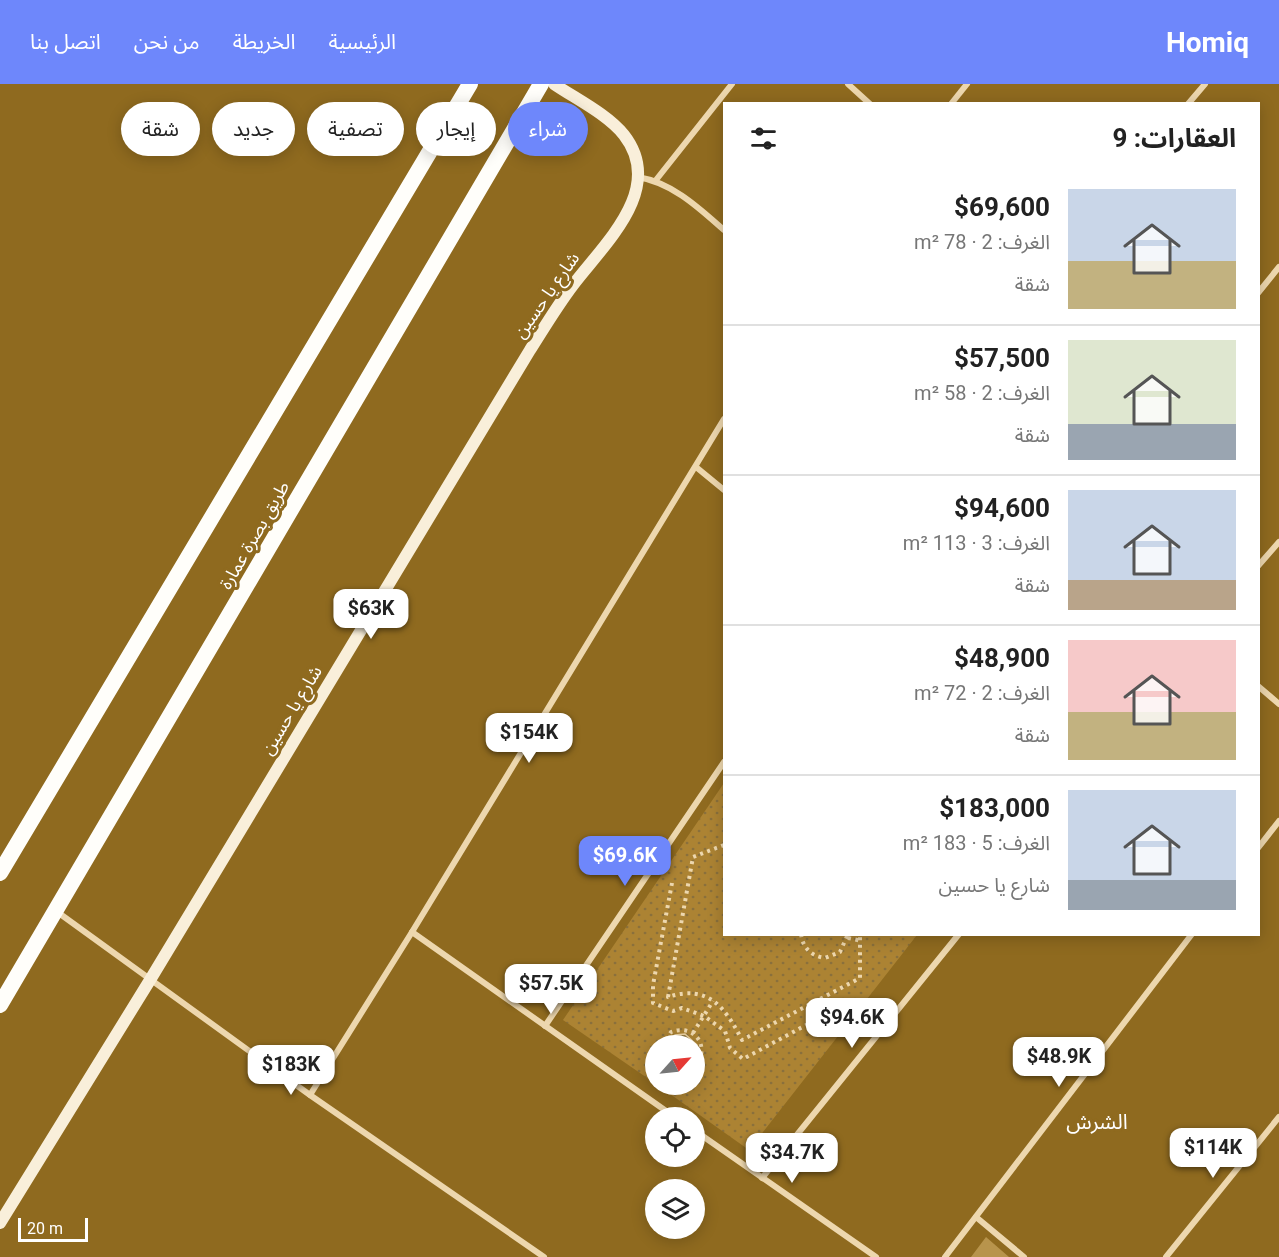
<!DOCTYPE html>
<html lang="ar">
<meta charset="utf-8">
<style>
body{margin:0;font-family:Roboto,"Noto Sans Arabic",sans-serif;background:#f2f2f2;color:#222;direction:rtl;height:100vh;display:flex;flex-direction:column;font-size:22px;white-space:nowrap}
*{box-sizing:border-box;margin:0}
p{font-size:20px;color:#767676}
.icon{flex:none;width:33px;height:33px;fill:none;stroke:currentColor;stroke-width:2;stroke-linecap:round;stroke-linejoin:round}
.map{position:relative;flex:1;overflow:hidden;direction:ltr}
.sheet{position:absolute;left:723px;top:18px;width:537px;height:834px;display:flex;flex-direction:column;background:#fff;border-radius:0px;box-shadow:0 3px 15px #0003;direction:rtl}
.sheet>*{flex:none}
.top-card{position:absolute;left:18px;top:18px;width:570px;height:54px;direction:rtl;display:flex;gap:12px}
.needle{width:39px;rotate:63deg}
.tools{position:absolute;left:645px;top:951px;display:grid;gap:12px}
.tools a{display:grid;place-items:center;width:60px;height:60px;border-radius:50%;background:#fff;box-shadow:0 3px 15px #0003;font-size:30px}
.scale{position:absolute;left:18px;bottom:15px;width:70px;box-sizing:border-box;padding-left:6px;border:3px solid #fff;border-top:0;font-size:16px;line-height:21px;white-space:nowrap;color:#fff;-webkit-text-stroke:4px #8f6a1f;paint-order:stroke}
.price{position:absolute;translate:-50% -51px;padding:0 14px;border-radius:12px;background:#fff;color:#222;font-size:20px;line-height:39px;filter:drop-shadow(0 2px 3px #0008)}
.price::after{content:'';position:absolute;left:50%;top:36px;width:18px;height:14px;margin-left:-9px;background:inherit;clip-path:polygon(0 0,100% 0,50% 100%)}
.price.on{background:#6e87fb;color:#fff}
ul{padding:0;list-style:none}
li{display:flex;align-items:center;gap:18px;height:150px;padding:0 24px}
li+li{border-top:2px solid #e0e0e0}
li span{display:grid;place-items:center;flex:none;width:168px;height:120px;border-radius:0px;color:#555}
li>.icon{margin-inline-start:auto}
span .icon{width:72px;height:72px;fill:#fffc;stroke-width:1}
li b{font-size:26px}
h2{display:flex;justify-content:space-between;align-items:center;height:72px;padding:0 24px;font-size:26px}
.chip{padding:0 21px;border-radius:27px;background:#fff;box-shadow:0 3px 15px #0003;font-size:21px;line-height:54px}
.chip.on{background:#6e87fb;color:#fff}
header{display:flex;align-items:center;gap:36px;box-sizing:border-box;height:84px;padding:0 30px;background:#6e87fb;color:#fff}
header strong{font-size:28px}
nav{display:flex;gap:33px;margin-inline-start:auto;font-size:21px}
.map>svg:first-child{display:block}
.grass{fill:url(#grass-dots)}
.water{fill:url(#water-rules);stroke:#eed3a2;stroke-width:1.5}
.building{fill:#b8944c}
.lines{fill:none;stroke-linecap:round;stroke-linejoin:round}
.path{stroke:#edd7ae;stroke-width:4;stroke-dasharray:3 4.5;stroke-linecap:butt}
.minor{stroke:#edd7ae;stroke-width:6}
.secondary{stroke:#f9efda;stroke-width:12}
.trunk{stroke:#fffefa;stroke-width:16}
.labels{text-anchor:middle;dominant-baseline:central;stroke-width:6;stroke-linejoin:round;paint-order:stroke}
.street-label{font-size:18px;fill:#fff;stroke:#8f6a1f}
.quarter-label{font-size:21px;fill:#fff;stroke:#8f6a1f}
</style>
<header>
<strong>Homiq</strong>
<nav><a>الرئيسية</a><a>الخريطة</a><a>من نحن</a><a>اتصل بنا</a></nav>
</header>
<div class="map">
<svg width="1279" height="1173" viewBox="0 0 1279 1173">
<defs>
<pattern id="grass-dots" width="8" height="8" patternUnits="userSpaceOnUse" patternTransform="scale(1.5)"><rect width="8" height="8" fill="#ac8333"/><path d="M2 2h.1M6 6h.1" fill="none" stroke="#8a703c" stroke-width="1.8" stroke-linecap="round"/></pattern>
<pattern id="water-rules" width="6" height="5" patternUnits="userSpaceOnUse" patternTransform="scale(1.5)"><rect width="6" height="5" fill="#967d46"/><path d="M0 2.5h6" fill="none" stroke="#786948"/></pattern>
</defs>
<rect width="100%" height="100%" fill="#8f6a1f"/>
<path class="grass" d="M724,699v151l193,1 -168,215 -93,-66h38v-38h-38v38l-93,-64z"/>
<path class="water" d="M685,950l12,11 -2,16 -1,-15 -28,-1 9,-10z"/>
<path class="building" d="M986,1153l23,20h-38z"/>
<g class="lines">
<g class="path">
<path d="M724,761l-31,12 -25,140c40,-13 57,10 74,43l118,-62v-44"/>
<path d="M672,799l-19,102v18l20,8 9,-3 22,8 21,15 5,17 13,11 106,-57 21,-1 12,8"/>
<path d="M801,850c2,15 11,22 24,24l15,-6 8,-18"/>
<path d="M848,854l14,3"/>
<path d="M693,949l20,-32"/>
<path d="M662,962l9,-14c24,-9 41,16 23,35"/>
</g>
<g class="minor">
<path d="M848,0l22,20"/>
<path d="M951,20l16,-20"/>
<path d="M1188,20l17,-20"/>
<path d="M638,93c35,6 61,31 86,53"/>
<path d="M656,96l76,-96"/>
<path d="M1258,209l21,-26"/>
<path d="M696,383l28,23"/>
<path d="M1258,482l21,-24"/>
<path d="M1258,602l21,18"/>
<path d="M1258,764l21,-27"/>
<path d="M56,827l254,184 234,162"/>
<path d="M412,848l264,186"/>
<path d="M545,942l179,-264"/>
<path d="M310,1011l102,-163 312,-513"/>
<path d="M694,1046l182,127"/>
<path d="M762,1094l197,-244"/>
<path d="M976,1133l48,40"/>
<path d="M945,1173l247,-323"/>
<path d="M1166,1173l113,-140"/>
</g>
<path class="secondary" d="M0,1139l150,-243 380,-630c14,-22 27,-44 43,-65 31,-41 93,-96 51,-150 -17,-21 -48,-36 -70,-51"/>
<g class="trunk">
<path d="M0,789l470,-789"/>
<path d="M0,921l541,-921"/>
</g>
</g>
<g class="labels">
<g class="street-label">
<text transform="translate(546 211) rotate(-55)">شارع يا حسين</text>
<text transform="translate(254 451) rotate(-60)">طريق بصرة عمارة</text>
<text transform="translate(291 626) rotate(-59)">شارع يا حسين</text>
</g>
<g class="quarter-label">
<text x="1097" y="1038">الشرش</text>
</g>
</g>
</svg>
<div class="tools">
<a><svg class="needle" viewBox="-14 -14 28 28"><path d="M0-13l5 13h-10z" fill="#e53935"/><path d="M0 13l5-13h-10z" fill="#767676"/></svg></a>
<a><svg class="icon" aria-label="locate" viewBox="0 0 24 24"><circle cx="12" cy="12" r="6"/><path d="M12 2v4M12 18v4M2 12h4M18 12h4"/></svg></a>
<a><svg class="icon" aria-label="layers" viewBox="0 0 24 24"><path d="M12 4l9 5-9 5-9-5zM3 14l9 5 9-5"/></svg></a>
</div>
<div class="scale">20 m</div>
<b class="price" style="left:371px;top:556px">$63K</b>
<b class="price" style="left:529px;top:680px">$154K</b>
<b class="price on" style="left:625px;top:803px">$69.6K</b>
<b class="price" style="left:551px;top:931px">$57.5K</b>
<b class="price" style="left:852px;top:965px">$94.6K</b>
<b class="price" style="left:1059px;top:1004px">$48.9K</b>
<b class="price" style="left:291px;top:1012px">$183K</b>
<b class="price" style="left:1213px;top:1095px">$114K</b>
<b class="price" style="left:792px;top:1100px">$34.7K</b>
<div class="top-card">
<a class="chip on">شراء</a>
<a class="chip">إيجار</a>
<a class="chip">تصفية</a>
<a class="chip">جديد</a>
<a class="chip">شقة</a>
</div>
<section class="sheet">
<h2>العقارات: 9<svg class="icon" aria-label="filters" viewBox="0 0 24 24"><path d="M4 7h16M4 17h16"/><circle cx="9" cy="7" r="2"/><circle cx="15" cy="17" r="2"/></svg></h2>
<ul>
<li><span style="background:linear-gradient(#c9d6e8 60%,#c2b280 0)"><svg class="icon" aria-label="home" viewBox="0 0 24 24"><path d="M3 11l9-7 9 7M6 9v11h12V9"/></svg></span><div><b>$69,600</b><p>الغرف: 2 · 78 m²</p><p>شقة</p></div></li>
<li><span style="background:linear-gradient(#dfe7d0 70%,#9aa5b1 0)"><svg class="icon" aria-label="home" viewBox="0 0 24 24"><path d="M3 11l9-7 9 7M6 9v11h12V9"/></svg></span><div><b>$57,500</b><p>الغرف: 2 · 58 m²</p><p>شقة</p></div></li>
<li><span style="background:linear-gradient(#c9d6e8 75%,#b9a48a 0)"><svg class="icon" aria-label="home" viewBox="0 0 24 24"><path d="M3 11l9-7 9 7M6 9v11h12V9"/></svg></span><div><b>$94,600</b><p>الغرف: 3 · 113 m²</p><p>شقة</p></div></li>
<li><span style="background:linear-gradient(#f6c9c9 60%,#c2b280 0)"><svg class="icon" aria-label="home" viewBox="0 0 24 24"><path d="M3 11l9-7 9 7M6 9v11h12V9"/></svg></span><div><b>$48,900</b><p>الغرف: 2 · 72 m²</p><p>شقة</p></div></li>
<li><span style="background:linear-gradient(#c9d6e8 75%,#9aa5b1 0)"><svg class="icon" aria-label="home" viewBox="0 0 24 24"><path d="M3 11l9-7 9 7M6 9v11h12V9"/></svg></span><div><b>$183,000</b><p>الغرف: 5 · 183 m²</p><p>شارع يا حسين</p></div></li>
</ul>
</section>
</div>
